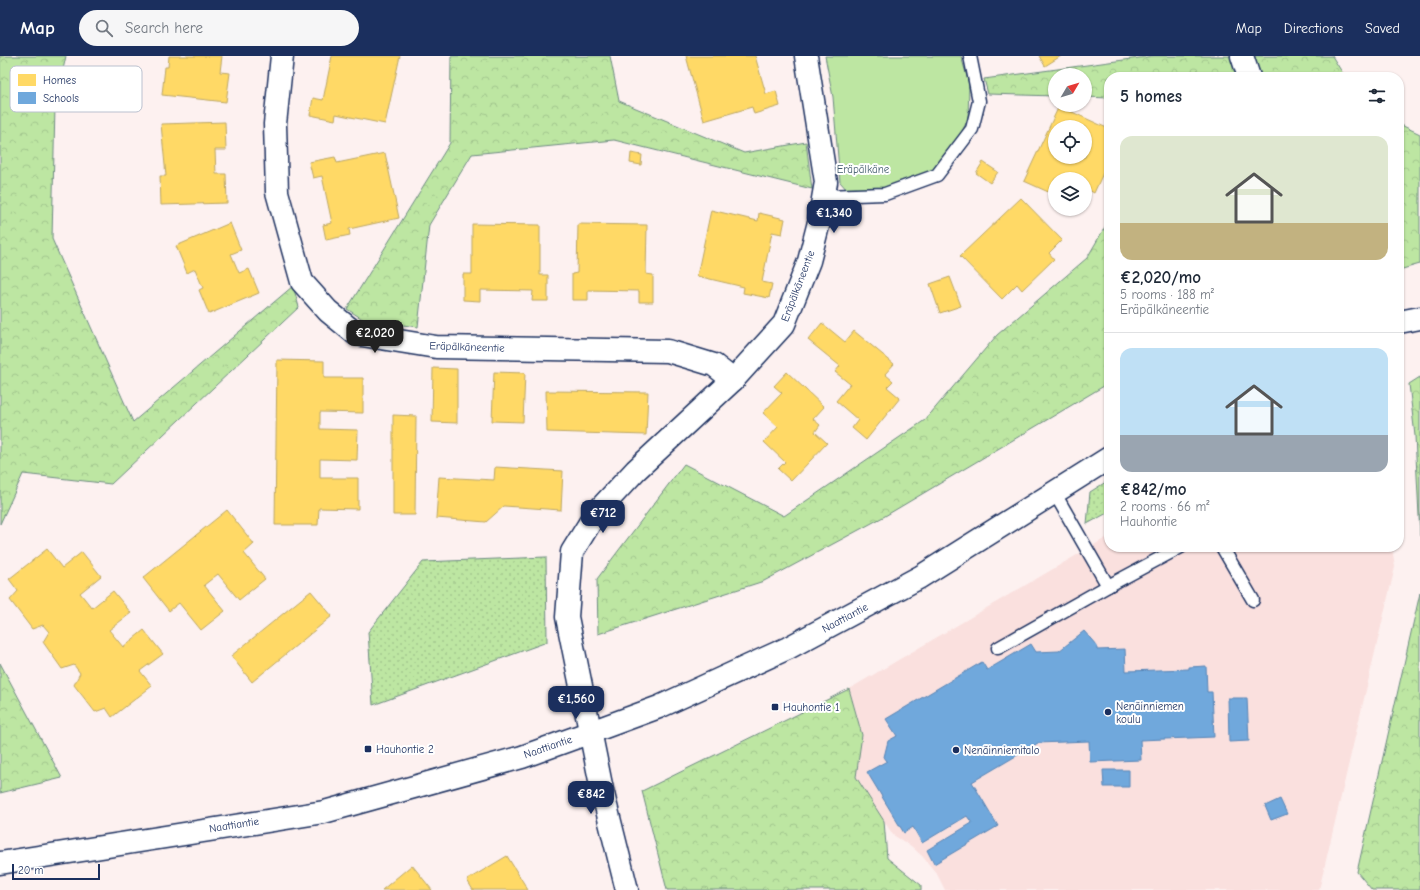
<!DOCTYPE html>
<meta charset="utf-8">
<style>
body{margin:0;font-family:"Comic Neue",sans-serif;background:#f6f6f7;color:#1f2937;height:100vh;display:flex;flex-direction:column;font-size:15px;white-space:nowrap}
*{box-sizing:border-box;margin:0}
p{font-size:13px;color:#747a83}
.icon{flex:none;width:22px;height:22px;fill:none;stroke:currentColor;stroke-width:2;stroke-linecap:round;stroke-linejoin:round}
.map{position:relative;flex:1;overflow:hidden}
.panel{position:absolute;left:1104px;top:16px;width:300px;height:480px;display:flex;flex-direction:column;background:#fff;border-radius:16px;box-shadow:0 1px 3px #0004}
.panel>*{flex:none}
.needle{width:26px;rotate:52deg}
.buttons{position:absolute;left:1048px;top:12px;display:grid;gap:8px}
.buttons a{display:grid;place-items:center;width:44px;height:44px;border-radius:50%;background:#fff;box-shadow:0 1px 3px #0004;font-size:20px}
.scale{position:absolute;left:12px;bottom:10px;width:88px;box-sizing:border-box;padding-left:4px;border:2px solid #1b2f5e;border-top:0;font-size:11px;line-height:14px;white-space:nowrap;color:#1b2f5e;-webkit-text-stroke:3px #fff;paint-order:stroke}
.price{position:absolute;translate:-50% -34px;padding:0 9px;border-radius:8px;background:#1b2f5e;color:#fff;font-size:13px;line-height:26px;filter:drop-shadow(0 1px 2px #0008)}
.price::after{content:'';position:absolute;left:50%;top:24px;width:12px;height:9px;margin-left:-6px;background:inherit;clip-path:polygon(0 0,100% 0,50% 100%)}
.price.selected{background:#222;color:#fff}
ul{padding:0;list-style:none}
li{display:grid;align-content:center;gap:8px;height:212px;padding:0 16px}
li+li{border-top:1px solid #e0e1e3}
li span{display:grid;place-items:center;height:124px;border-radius:12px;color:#555}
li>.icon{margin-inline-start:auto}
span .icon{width:72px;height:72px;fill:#fffc;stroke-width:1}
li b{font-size:17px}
h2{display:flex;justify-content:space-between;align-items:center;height:48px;padding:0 16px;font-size:17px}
header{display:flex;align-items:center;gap:24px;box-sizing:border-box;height:56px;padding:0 20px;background:#1b2f5e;color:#fff}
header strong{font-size:19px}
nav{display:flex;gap:22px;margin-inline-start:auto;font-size:14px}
.search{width:280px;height:36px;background:#f6f6f7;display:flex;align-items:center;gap:10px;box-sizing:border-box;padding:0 14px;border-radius:22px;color:#747a83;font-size:15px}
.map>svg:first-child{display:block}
.built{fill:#fae0de}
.grass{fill:url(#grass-dots);stroke:#6c8a80}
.forest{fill:url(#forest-crowns);stroke:#6c8a80}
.park{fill:#bde6a2;stroke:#6c8a80}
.homes{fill:#ffd966;stroke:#bba664;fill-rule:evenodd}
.schools{fill:#6fa8dc;stroke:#5684b6}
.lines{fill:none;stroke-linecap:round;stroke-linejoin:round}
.lane-casing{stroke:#1b2f5e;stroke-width:15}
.street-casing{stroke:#1b2f5e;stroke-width:25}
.secondary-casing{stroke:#1b2f5e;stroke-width:25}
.lane{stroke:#fff;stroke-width:12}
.street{stroke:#fff;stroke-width:22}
.secondary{stroke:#fff;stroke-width:22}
.poi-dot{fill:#1b2f5e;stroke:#fff;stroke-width:1.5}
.labels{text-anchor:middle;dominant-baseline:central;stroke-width:4;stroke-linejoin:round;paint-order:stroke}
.park-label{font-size:11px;fill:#445d6f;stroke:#fff}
.street-label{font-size:11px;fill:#1b2f5e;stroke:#fff}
.poi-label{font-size:11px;fill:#1b2f5e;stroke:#fff;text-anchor:start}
.key{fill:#fff;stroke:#bbc1cf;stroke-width:1}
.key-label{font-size:11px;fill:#1b2f5e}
</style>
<header>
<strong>Map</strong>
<div class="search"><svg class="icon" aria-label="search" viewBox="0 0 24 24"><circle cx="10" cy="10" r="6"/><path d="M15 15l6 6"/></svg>Search here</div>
<nav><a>Map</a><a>Directions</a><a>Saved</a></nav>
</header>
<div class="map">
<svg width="1420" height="834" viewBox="0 0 1420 834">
<defs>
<pattern id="grass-dots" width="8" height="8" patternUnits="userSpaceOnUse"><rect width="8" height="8" fill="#bde6a2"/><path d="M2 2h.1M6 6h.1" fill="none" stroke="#a2c68e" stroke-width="1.8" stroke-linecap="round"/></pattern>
<pattern id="forest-crowns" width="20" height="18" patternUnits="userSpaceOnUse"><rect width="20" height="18" fill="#bde6a2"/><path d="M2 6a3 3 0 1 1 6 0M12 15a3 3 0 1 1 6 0" fill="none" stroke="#a2c68e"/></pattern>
</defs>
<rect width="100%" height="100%" fill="#fdf1f0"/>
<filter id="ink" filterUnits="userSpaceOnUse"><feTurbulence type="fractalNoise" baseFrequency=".025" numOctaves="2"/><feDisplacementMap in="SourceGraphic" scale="8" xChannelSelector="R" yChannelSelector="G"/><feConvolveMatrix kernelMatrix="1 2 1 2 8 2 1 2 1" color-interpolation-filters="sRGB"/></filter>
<g filter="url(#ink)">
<path class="built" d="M1109,480v11h283l3,20 -76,323h-374l-8,-16 -15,-18 -11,-10 -18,-11 -37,-58 6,-42 -13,-46z"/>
<g class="grass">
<path d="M1109,424v32l-22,12 3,-32z"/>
<path d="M546,501l1,85 -174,63 -5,-73 55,-70z"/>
</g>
<g class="forest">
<path d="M0,0h66l-11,50 -3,133 81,183 160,-136 6,21 -188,177 -88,-10 -23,50z"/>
<path d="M451,0h159l9,45 125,52 62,-11 6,47 -198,-49 -142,14 -43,71 -11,102 -54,-7 -17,-11 103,-166z"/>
<path d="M1153,0h179l13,21h-236v21l-24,-1v-22h-30v21l-67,-2 -4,-15z"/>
<path d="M1399,68l21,10v130l-21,6z"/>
<path d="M1109,164v163l-224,133 -121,65 -166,53 -1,-55 87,-115 100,52 141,-96 72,-85 90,-77z"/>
<path d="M1420,321v159l-5,-100 -6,-52z"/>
<path d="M1420,537v297h-48l-15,-18z"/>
<path d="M0,607l62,115 -62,15z"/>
<path d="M849,633l13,46 -6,42 28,44 3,37 34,27v5h-57v-2l-6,2h-191l-25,-99z"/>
</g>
<path class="park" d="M825,0h136l8,28 -1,35 -16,33 -30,27 -31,10 -43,2 -8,-9 -7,-85z"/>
<g class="homes">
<path d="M169,0h53l-2,16 10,1 -4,29 -64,-7 3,-28h3z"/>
<path d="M332,0h68l-15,68 -49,-10 -1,6 -25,-5 3,-17 10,2z"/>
<path d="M686,0h69l11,38 10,-3 4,15 -26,8 -2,-7 -48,14z"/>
<path d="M1039,0h22l-16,10z"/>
<path d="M1059,50l50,23v11l-4,9 4,1v10l-15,33 -7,-4 -2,4v-14h-30v16l-31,-14zM1055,71h30v30h-30z"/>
<path d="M225,66l1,28h-11l1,24h10l1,29 -66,2 -1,-29h6l-5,-52z"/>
<path d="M385,97l14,65 -50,11 1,6 -24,5 -3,-15 9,-2 -10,-47 -9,2 -4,-16 26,-5 2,6z"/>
<path d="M631,97l11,2 -1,10 -11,-2z"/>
<path d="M983,106l15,10 -8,11 -14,-10z"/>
<path d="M1021,142l41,42 -13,13 5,6 -32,31 -5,-6 -15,15 -42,-43z"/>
<path d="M711,154l47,11 1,-8 26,6 -3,15 -10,-2 -10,50 10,2 -3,14 -26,-5 1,-6 -47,-11z"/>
<path d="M230,167l11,27 -10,4 8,19 10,-4 10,24 -50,21 -10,-24 4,-2 -8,-19 -8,4 -11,-27z"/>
<path d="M472,168l68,1v50h8v26h-16l1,-10 -53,-1v11l-17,-1v-26h9z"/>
<path d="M578,168l69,1 -1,49 7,1v27h-14v-11l-51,-1v10h-16v-26l5,-1z"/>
<path d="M950,221l11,29 -21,7 -10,-29z"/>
<path d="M822,267l23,19 9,-11 40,33 -9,10 8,7 -6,6 13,11 -34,42 -14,-12 6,-8 -22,-19 14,-17 -15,-12 5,-6 -32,-26z"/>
<path d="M277,304l47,1v17h39v35l-43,-1v17l38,1 -1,30 -37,-1v19h38v31l-39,-1 -1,17h-43z"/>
<path d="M433,312l24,1v54l-25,-1z"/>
<path d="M494,316l31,1 -2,49 -31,-1z"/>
<path d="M787,316l37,35 -11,12 7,6 -5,7 12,11 -36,38 -13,-12 7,-7 -21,-20 14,-15 -15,-14 19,-20 -8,-7z"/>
<path d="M546,335l102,1 -2,43 -99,-3z"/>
<path d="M393,359l23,1 -1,99h-22z"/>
<path d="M495,411l68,4 -2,39 -57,-4 -18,16 -50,-4 3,-41 55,3z"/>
<path d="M227,454l27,34 -10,9 21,26 -26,21 -21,-26 -14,11 21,26 -24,19 -22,-27 -10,8 -26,-33z"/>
<path d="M47,493l15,19 20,-16 19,24 -21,17 12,15 21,-17 18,22 -22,17 14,17 21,-17 19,24 -23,17 12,15 -40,31 -6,-9 -11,4 -21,-27 6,-12 -6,-8 -12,4 -19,-27 6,-10 -6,-7 -11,4 -22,-29 8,-9 -9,-12z"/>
<path d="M311,535l21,25 -80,66 -21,-26z"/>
<path d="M507,800l21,34h-55l-6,-10z"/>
<path d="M412,809l20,25h-50z"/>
</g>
<g class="schools">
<path d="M1084,575l13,15v4l28,-1 1,22 63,-2v-2l17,-1 1,26h5l2,45 -74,3 1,20 -51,2 -1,-21 -51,2 -66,39 26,44 -64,38 -7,-14 45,-27 -5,-7 -45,27 -9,-16 -9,6 -37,-61 20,-11 -3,-4 4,-16 9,-5 -11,-17 96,-57 5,8 44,-26 5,8 23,-1z"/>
<path d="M1228,642h19l2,43 -20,1z"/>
<path d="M1103,714h26v17h-25z"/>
<path d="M1280,743l7,15 -16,6 -6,-14z"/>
</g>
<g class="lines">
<defs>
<g id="lane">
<path d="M824,140l61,-2 52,-19 35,-46 7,-28 -9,-45"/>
<path d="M1054,436l54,94 73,-39"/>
<path d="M1222,491l31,53"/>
<path d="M998,592l110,-62"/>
</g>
<g id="street">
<path d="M282,0l-7,68 2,68 25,90 26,29 28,23 80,13 232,4 46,14 19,15"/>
<path d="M1242,0l7,21"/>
<path d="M627,834l-25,-100 -35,-173 5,-65 24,-39 40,-43 97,-90 51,-56 25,-63 10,-39 7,-40 -20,-126"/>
</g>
<g id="secondary">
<path d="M1399,266l21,-4"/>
<path d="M0,807l324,-51 198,-55 69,-25 68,-25 129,-59 132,-71 189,-119"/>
</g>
</defs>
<use href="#lane" class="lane-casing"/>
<use href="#street" class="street-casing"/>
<use href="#secondary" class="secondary-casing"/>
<use href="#lane" class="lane"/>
<use href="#street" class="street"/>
<use href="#secondary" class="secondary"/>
</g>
</g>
<g class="poi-dot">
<rect x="771" y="647" width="8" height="8" rx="2"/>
<circle cx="1108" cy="656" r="4"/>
<rect x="364" y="689" width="8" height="8" rx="2"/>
<circle cx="956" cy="694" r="4"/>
</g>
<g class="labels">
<g class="park-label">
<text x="863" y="113">Eräpälkäne</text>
</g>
<g class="street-label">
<text transform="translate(798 230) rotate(-69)">Eräpälkäneentie</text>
<text transform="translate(467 291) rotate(2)">Eräpälkäneentie</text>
<text transform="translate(845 562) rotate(-28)">Naattiantie</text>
<text transform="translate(548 691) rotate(-19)">Naattiantie</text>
<text transform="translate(234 769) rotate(-9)">Naattiantie</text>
</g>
<g class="poi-label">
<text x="1116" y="650">Nenäinniemen<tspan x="1116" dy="13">koulu</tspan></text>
<text x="783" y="651">Hauhontie 1</text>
<text x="376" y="693">Hauhontie 2</text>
<text x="964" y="694">Nenäinniemitalo</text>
</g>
</g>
<rect x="10" y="10" width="132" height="46" rx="6" class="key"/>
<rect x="18" y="18" width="18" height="12" fill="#ffd966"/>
<rect x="18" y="36" width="18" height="12" fill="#6fa8dc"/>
<g class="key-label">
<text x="43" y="28">Homes</text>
<text x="43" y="46">Schools</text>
</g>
</svg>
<div class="buttons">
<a><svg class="needle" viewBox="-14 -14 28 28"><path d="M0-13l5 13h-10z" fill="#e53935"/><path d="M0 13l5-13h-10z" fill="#747a83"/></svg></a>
<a><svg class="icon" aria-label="locate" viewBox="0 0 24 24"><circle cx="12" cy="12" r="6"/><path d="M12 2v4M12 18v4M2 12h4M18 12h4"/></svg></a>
<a><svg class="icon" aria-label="layers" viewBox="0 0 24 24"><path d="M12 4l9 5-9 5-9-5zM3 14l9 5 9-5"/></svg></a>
</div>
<div class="scale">20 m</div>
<b class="price" style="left:834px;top:178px">€1,340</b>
<b class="price selected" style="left:375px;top:298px">€2,020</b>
<b class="price" style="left:603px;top:478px">€712</b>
<b class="price" style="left:576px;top:664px">€1,560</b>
<b class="price" style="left:591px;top:759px">€842</b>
<section class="panel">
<h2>5 homes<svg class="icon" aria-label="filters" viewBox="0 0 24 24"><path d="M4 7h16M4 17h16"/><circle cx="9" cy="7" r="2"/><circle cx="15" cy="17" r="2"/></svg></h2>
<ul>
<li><span style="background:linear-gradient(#dfe7d0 70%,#c2b280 0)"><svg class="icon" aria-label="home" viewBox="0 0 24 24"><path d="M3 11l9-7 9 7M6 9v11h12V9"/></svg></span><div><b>€2,020/mo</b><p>5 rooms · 188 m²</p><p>Eräpälkäneentie</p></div></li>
<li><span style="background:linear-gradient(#bfe0f5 70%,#9aa5b1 0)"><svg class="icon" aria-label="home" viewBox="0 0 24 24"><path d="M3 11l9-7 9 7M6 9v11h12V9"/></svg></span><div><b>€842/mo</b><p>2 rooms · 66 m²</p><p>Hauhontie</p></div></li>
</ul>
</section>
</div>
